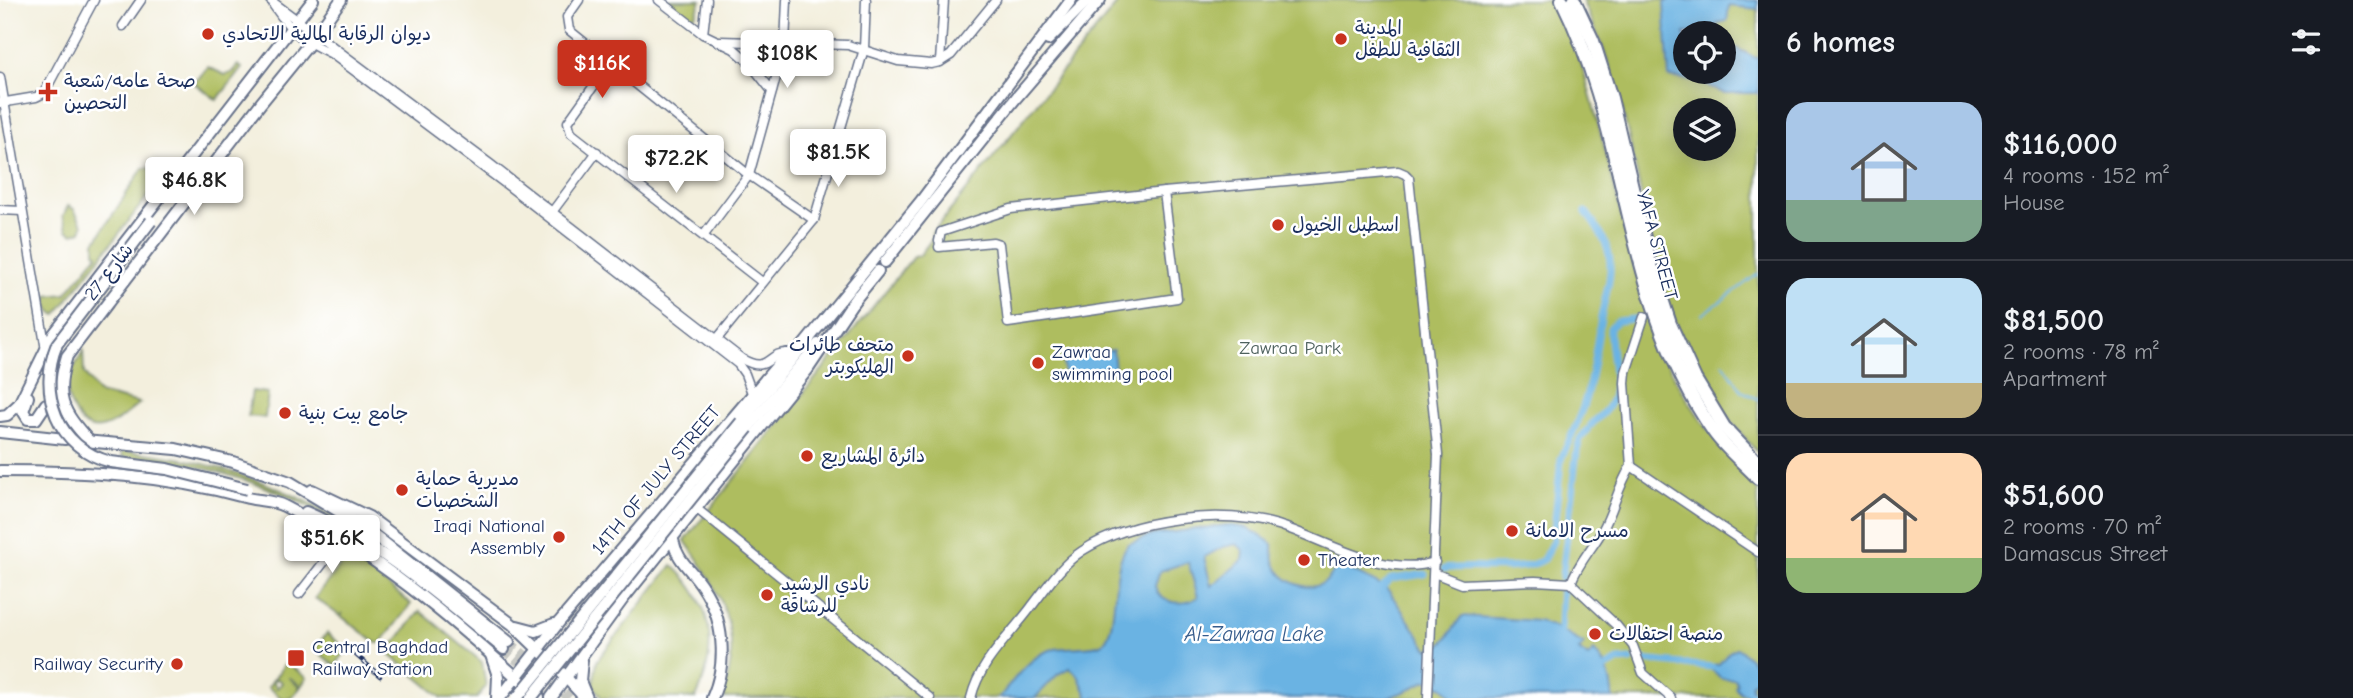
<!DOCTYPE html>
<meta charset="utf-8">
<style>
body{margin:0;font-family:"Comic Neue","Playpen Sans Arabic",sans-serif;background:#20242c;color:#f1f3f6;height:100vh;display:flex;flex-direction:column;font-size:26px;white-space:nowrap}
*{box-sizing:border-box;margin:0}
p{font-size:23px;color:#9ea1a6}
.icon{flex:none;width:38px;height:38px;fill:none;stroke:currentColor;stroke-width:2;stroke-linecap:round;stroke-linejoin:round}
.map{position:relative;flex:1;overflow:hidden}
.sheet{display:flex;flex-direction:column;background:#171b24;width:595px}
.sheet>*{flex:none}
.buttons{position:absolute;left:1673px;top:21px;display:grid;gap:14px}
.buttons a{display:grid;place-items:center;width:63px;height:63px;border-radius:50%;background:#171b24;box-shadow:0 4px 18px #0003;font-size:35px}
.price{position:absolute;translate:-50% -60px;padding:0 16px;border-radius:7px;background:#fff;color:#222;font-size:23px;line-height:46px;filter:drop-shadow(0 2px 4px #0008)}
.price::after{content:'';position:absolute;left:50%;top:42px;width:21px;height:16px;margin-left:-10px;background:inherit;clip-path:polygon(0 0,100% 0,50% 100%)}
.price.on{background:#c8321e;color:#fff}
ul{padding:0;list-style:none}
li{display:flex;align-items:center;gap:21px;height:175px;padding:0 28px}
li+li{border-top:2px solid #363941}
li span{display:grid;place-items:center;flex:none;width:196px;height:140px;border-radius:21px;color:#555}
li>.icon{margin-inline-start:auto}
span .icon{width:84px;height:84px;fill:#fffc;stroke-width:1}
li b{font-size:30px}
h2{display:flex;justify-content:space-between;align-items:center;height:84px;padding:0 28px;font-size:30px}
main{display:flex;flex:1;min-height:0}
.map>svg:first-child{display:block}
.green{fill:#aebd5f;stroke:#64765e;stroke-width:2;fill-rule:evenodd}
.water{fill:#6bb3e3;stroke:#4371a0;stroke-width:2;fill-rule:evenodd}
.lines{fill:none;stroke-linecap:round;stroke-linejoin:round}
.stream{stroke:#6bb3e3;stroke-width:2}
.canal{stroke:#6bb3e3;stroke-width:7}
.major-tunnel{stroke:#c8c9c4;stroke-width:10;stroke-dasharray:10 5;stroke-linecap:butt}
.minor-casing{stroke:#67728a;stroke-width:11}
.major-casing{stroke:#67728a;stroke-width:14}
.highway-casing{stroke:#67728a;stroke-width:16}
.minor{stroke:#fff;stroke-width:8}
.major{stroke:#fff;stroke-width:10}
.highway{stroke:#fff;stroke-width:12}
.rail-casing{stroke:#1b2f5e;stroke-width:4.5}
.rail{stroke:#fff;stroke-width:2;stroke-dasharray:5;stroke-linecap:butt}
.major-bridge-casing{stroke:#67728a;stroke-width:14;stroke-linecap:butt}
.major-bridge{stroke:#fff;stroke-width:10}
.poi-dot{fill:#c8321e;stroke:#fff;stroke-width:2.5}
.labels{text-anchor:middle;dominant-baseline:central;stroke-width:5;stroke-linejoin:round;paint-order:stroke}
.poi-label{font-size:19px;fill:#1b2f5e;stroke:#fff;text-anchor:start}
.street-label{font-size:19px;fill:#1b2f5e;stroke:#fff}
.park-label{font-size:19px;fill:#4e615e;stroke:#fff}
.water-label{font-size:21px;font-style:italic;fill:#375d8d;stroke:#fff}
</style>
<main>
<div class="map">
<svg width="1758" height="698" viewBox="0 0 1758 698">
<rect width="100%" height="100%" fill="#fff"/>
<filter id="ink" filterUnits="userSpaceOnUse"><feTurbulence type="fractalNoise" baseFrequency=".0143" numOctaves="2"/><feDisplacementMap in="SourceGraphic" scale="14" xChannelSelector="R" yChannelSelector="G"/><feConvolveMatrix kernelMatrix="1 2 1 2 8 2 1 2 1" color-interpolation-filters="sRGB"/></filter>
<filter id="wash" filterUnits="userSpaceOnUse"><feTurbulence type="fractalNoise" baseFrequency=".00686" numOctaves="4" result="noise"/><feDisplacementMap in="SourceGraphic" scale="28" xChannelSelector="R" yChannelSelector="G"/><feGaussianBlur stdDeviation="1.57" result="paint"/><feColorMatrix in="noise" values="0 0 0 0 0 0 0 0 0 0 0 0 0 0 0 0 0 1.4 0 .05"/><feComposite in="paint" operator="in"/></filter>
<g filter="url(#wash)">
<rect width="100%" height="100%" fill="#f3efdd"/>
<g class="green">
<path d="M663,0h38l-5,14 -5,5z"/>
<path d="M1120,0h435c19,32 28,69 38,105 21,73 35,149 59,221 21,63 64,116 106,165v207h-1037c26,-61 -1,-108 -36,-157l1,-2 227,-282 6,-1 13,-17v-6z"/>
<path d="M1582,0h176v453c-38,-42 -69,-92 -88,-145 -24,-71 -33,-147 -53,-219 -9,-31 -22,-60 -35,-89zM1685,33h39v39h-39zM1685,110h39v39h-39z"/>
<path d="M238,65l4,3 -25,32 -23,-17 14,-16 17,8 6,-2z"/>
<path d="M143,168h5l13,11 -105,136c-9,-5 -8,-10 -9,-19l19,-2 32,-40 -3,-2v-10z"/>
<path d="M68,206l6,3 9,16 -2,6 -8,3 -6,-4 -4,-14z"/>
<path d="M83,351l1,22 14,20 42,10c-20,16 -48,44 -66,8 -4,-7 -8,-16 -7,-26 2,-11 11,-24 16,-34z"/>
<path d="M252,391l16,2 -3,25 -17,-2z"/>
<path d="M122,451c89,6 171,38 246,84l-1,3c-74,-45 -158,-78 -245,-81z"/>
<path d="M349,554l62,50 -30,39h-5l-35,-27 2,-3 -3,3 -25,-18z"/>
<path d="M672,565c42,38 47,83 24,133h-94l-9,-13 4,-24 5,-7z"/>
<path d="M420,611l62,51 4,24 -9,12h-35l-53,-44v-4z"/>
<path d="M327,633l20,17 -12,16 -18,-15 -1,-4z"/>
<path d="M286,662l21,16 -6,8 -12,-9 11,11 -9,10h-10l-13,-11 5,-7 4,8 5,-5 -3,-3 -5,-1z"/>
</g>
<g class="water">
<path d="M1670,0h88v9l-29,-3 -2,15 -9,2 -6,10h-27v39h39v-23l12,-1 22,11v34h-35l-25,-12 -29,-4 -5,-74z"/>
<path d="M1113,350l2,21 -50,5 -3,-20z"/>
<path d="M1227,525l21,3 25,16c0,5 0,12 1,17 6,20 33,33 51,21 6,-4 9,-12 13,-18 13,7 40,19 50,26l40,59c18,-1 24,-21 34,-33l76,5 18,7 28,16 -5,6 9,7 6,-6c15,17 16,25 19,47h-159l-10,-10 -17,-8 -23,12 -18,6h-298l-10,-23 -8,-7 -12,6 -23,24h-36c13,-16 30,-41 51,-48 11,-4 47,-1 53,-7 17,-17 6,-73 25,-99l24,-9zM1237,544l7,7 -1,9 -32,26 -7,-29 19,-10zM1188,562l10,35c-14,10 -39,7 -43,-11l5,-15z"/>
<path d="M1737,648c7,4 21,17 21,27 -1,2 -6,8 -7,9l2,10 -2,1 -10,-2 -6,-6 2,-3 -2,-5 -14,-1 -9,-8v-5l7,-1 10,-12z"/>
</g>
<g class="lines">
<g class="stream">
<path d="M1702,315l56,-41"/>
<path d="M1723,363l19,28 16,8"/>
</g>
<g class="canal">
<path d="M1579,417c14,-34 16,-68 23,-104 4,-21 11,-38 7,-59 -4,-16 -14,-29 -23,-42"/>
<path d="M1591,425c5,-6 12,-11 16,-17 16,-22 1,-56 3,-80l7,-7 17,-2"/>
<path d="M1444,569c28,-5 76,5 99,-9l10,-19 8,-82 16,-36"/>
<path d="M1562,577l15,-127 3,-11 7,-9"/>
<path d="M1383,587l8,-8 34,-5"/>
<path d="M1560,630l2,-44"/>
<path d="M1642,660l70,7"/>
<path d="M1607,667l11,-6 13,-1"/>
<path d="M1752,694l3,4"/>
</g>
</g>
</g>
<g filter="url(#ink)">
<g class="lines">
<g class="major-tunnel">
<path d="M579,600l-6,18 5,12 10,4 14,-11"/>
<path d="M509,642l35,30 25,26"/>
<path d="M504,649l35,30 18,19"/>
</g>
<defs>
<g id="minor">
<path d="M270,0l220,164 252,195c28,16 25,-8 47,-6"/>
<path d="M579,0l-12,17 2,13 180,145 65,45"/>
<path d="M659,0l44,34 31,15 15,13 23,29"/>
<path d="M274,6c20,29 27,33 58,48l178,133 228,177 7,10 8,22"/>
<path d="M123,26l18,-26"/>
<path d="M703,34l4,-34"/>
<path d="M720,41l128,4 50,16 33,3 9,-2 11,-7 45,-55"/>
<path d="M940,62l4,-62"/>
<path d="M610,63l-42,59 3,11 191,149"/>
<path d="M0,77l46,273"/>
<path d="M0,103l36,-6 8,-4 50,-93"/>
<path d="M0,210l22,1"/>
<path d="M552,212l45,-60"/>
<path d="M704,235l45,-60 36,-130 2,-45"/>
<path d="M939,241l2,-9 70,-23 153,-17"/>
<path d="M939,247l54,-5 6,2 9,79 169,-25 -13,-106 234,-21 7,3 4,4 29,277 -10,243"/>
<path d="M717,339l97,-119 50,-171 2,-49"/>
<path d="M1631,466l-6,-83 1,-11 18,-55"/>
<path d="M697,509l233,189"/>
<path d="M1434,573l28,11 73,-3 36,2 45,42 17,21 10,27 28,25"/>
<path d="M1571,583c7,-20 21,-34 31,-52 12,-21 16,-45 29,-65l127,86"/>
<path d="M299,594l43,-55"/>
<path d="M971,698c9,-37 39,-62 61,-92 14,-18 30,-42 50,-55 51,-33 138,-43 196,-26 48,15 105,53 157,37"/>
</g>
<g id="major">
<path d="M1048,40l40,-40"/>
<path d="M885,262l131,-164 84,-98"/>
<path d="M853,302l25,-31"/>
<path d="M28,397l-5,14 5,8h8l10,-15"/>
<path d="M0,416l7,-1 12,-11 34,-69 260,-335"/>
<path d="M741,422l180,-221 150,-201"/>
<path d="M748,428l70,-84"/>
<path d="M0,432l65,7"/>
<path d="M84,441l92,8 57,13 57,20 73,44 146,116"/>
<path d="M90,442c-28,-31 -36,-45 -23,-86l194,-253 48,-59 32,-44"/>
<path d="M0,471c85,0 166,4 248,27 12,3 25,2 36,8 88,45 166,111 239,177"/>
<path d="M312,490l57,27 143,107 31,30"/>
<path d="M306,512c75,32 135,86 198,137"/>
<path d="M673,540c4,21 18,29 29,46 22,32 26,77 10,112"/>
<path d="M517,626l19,5 18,-7"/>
<path d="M491,655l7,21 -1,22"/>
<path d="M582,660l-2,21 7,17"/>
<path d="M560,671l24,26"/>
<path d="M539,697v1"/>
<path d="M500,698l60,-77 227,-267"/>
<path d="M551,698l72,-99 185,-230 49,-73"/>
</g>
<g id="highway">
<path d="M1562,0c69,138 61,303 152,432 12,17 30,31 44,46"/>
<path d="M1574,0l19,41 18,57 38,161 21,65 25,55 29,48 34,36"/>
</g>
</defs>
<use href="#minor" class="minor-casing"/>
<use href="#major" class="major-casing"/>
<use href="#highway" class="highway-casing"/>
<use href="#minor" class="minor"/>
<use href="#major" class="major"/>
<use href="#highway" class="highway"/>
<defs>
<path id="rail" d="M356,655l24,21"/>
</defs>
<use href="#rail" class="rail-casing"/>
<use href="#rail" class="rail"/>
<defs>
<g id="major-bridge">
<path d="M151,221l-94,123c-20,48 0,105 54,118l56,7 80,20"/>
<path d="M517,698l224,-276"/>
<path d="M531,698l217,-270"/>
</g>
</defs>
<use href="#major-bridge" class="major-bridge-casing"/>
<use href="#major-bridge" class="major-bridge"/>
</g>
</g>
<g class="poi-dot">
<circle cx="208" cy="34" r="7"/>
<circle cx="1341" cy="39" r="7"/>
<path d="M44.5 81.5h7v7h7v7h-7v7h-7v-7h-7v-7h7z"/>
<circle cx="1278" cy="225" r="7"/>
<circle cx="908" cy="356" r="7"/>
<circle cx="1038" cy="363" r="7"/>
<circle cx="285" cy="413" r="7"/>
<circle cx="807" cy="456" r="7"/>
<circle cx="402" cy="490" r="7"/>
<circle cx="1512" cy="531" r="7"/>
<circle cx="559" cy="537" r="7"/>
<circle cx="1304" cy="560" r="7"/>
<circle cx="767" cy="595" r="7"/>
<circle cx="1595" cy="634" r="7"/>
<rect x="287" y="649" width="18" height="18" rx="3.5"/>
<circle cx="177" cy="664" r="7"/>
</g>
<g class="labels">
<g class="poi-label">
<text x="1355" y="28">المدينة<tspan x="1355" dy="22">الثقافية للطفل</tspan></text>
<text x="222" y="34">ديوان الرقابة المالية الاتحادي</text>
<text x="64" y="81">صحة عامه/شعبة<tspan x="64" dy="22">التحصين</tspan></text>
<text x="1292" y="225">اسطبل الخيول</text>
<text x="894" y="345" text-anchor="end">متحف طائرات<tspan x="894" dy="22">الهليكوبتر</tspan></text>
<text x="1052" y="352">Zawraa<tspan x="1052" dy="22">swimming pool</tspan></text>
<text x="299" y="413">جامع بيت بنية</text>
<text x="821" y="456">دائرة المشاريع</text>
<text x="416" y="479">مديرية حماية<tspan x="416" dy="22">الشخصيات</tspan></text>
<text x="545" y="526" text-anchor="end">Iraqi National<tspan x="545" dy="22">Assembly</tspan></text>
<text x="1526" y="531">مسرح الامانة</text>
<text x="1318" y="560">Theater</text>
<text x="781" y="584">نادي الرشيد<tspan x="781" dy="22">للرشاقة</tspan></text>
<text x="1609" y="634">منصة احتفالات</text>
<text x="312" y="647">Central Baghdad<tspan x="312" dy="22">Railway Station</tspan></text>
<text x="163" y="664" text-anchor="end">Railway Security</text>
</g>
<g class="street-label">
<text transform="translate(1657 245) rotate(75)">YAFA STREET</text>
<text transform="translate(109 272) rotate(-52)">شارع 27</text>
<text transform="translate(656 480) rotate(-50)">14TH OF JULY STREET</text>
</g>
<g class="park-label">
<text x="1290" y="348">Zawraa Park</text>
</g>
<g class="water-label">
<text x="1254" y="634">Al-Zawraa Lake</text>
</g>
</g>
</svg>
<div class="buttons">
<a><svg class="icon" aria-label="locate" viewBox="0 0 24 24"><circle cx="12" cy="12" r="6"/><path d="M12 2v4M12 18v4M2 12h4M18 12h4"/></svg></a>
<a><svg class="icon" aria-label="layers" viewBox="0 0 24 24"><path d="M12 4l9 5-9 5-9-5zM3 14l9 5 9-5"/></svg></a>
</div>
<b class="price" style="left:787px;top:90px">$108K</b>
<b class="price on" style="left:602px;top:100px">$116K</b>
<b class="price" style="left:838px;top:189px">$81.5K</b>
<b class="price" style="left:676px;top:195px">$72.2K</b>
<b class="price" style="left:194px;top:217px">$46.8K</b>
<b class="price" style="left:332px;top:575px">$51.6K</b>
</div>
<section class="sheet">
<h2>6 homes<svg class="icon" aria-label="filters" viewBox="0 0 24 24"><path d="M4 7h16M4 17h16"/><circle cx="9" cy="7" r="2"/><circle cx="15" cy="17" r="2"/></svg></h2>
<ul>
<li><span style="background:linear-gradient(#a9c7e8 70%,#7fa58c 0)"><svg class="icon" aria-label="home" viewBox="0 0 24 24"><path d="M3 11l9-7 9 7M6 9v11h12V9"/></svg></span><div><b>$116,000</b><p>4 rooms · 152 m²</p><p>House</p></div></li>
<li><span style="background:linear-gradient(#bfe0f5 75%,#c2b280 0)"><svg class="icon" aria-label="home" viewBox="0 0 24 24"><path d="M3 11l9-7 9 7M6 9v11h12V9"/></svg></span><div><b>$81,500</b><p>2 rooms · 78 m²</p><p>Apartment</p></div></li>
<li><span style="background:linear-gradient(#ffd9b3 75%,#8fb573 0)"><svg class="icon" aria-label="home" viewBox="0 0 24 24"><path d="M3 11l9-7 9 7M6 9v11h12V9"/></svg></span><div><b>$51,600</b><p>2 rooms · 70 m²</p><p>Damascus Street</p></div></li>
</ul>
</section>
</main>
